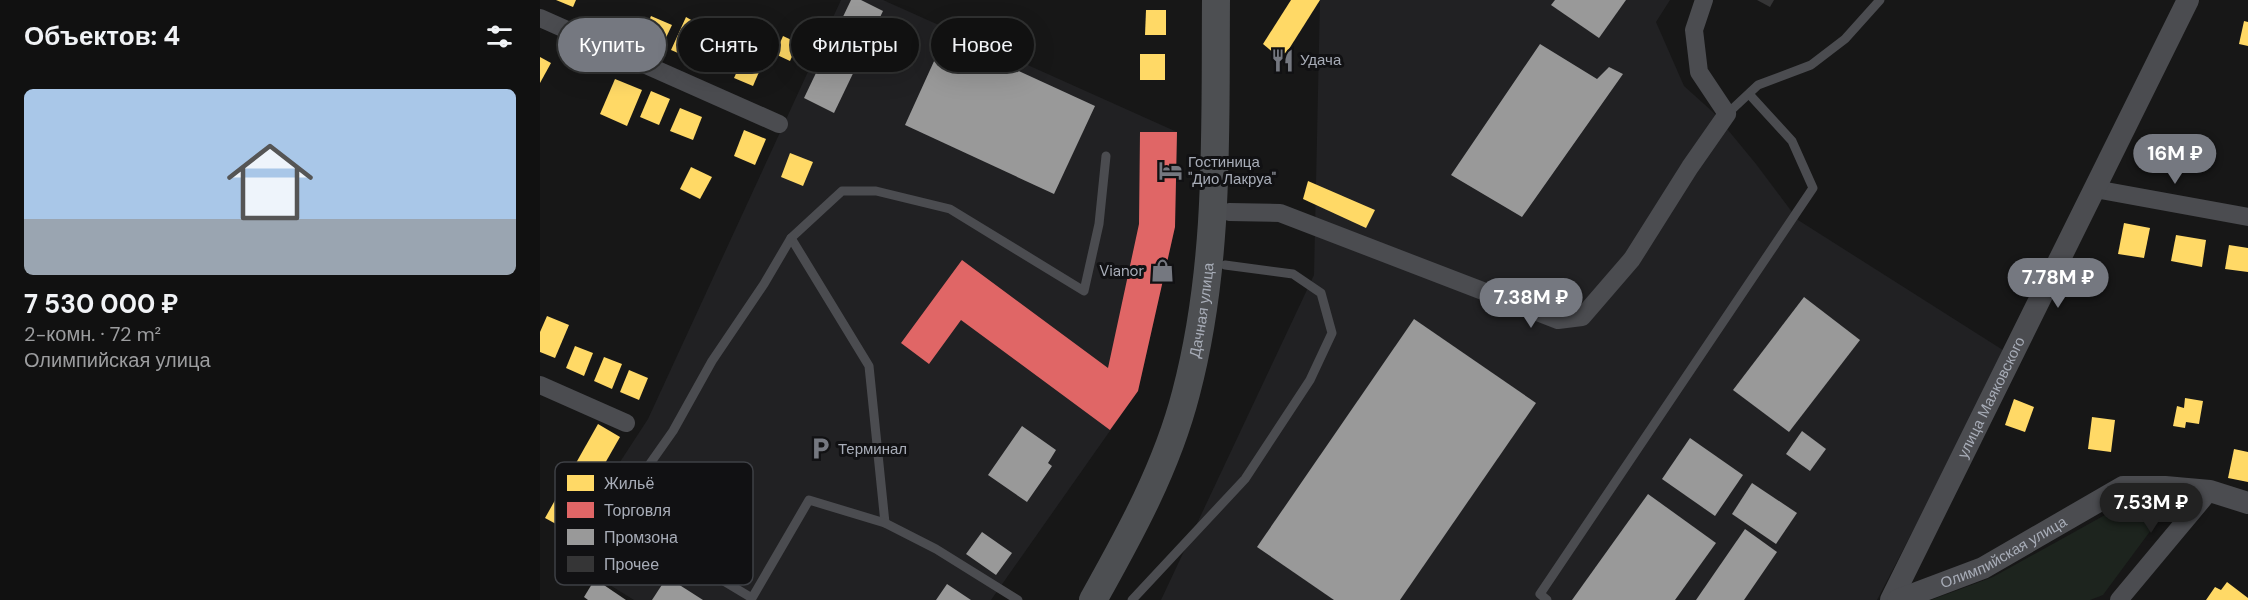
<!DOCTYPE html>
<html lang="ru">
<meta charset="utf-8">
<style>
body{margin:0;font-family:"DM Sans",sans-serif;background:#1e1f1f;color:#f1f3f6;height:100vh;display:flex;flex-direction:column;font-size:22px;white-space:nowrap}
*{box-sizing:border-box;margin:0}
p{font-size:20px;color:#9c9d9f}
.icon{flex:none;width:33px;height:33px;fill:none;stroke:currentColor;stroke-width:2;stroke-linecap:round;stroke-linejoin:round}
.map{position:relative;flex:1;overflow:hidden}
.sheet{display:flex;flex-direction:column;background:#111;width:540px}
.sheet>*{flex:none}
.hud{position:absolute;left:18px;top:18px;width:570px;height:54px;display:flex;gap:12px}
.price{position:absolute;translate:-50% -51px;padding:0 14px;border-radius:21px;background:#757880;color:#fff;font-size:20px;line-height:39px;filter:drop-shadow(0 2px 3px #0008)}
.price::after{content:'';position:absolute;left:50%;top:36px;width:18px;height:14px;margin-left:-9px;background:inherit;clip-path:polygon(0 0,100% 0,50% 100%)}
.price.current{background:#222;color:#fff}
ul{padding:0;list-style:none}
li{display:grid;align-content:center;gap:12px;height:318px;padding:0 24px}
li span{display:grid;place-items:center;height:186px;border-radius:9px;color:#555}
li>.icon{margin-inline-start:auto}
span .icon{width:108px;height:108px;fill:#fffc;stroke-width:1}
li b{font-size:26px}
h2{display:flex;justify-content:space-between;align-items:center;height:72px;padding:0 24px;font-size:26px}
.tag{padding:0 21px;border-radius:27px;background:#111;box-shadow:0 6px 24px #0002,0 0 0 2px #303131;font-size:21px;line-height:54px}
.tag.current{background:#757880;color:#fff}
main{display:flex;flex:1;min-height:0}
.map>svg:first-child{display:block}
.built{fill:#212123}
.green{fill:#1d241e}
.homes{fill:#ffd966}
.shops{fill:#e06666}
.industry{fill:#999}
.building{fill:#353536}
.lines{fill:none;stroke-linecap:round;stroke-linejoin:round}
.service{stroke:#4b4c50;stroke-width:9}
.minor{stroke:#4b4c50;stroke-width:18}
.tertiary{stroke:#4b4c50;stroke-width:22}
.primary{stroke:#4d4f52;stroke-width:28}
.labels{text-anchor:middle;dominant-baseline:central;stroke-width:6;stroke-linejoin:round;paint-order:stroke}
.poi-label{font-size:15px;fill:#a8adb8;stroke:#111113;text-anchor:start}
.street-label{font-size:15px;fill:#a8adb8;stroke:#111113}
.key{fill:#111113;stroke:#3e4045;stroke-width:1.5}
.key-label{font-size:16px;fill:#a8adb8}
</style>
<main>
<section class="sheet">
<h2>Объектов: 4<svg class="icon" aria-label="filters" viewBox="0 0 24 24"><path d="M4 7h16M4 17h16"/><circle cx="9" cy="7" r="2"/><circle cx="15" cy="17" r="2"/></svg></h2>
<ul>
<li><span style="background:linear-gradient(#a9c7e8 70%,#9aa5b1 0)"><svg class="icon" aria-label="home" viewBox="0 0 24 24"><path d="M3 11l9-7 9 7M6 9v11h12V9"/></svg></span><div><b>7 530 000 ₽</b><p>2-комн. · 72 m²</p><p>Олимпийская улица</p></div></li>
</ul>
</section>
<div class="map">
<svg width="1708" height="600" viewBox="0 0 1708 600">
<rect width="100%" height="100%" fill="#171717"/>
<g class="built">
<path d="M301,0h42l294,132 -2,95 -37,164 -147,209h-357l-74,-46 88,-135z"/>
<path d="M780,0h350l-14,22 28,64 30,27 42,51 42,56 208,132 -129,248h-716l153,-325z"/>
</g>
<path class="green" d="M1592,500l36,7 -65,88 -13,5h-159l62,-23z"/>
<g class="homes">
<path d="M16,0h20l-3,7z"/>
<path d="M751,0h29l-38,60 -19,-16z"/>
<path d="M606,10h20v25h-21z"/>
<path d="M111,16l21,9 -10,21 -20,-9z"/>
<path d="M146,17l7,4 -3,7 13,6 -11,25 -21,-9z"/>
<path d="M1704,21l4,1v24l-9,-2z"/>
<path d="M243,36l15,7 -8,18 -15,-7z"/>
<path d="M171,41l20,9 -10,22 -20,-9z"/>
<rect x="600" y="54" width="25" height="26"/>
<path d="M204,56l18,9 -9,21 -19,-8z"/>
<path d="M0,57l11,6 -11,20z"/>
<path d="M75,79l27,11 -15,36 -27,-12z"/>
<path d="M111,91l19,8 -11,26 -19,-8z"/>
<path d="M140,108l22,9 -9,23 -23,-9z"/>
<path d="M204,130l22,9 -11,26 -21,-9z"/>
<path d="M1636,137l31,5 -4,25 -31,-5z"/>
<path d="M250,153l23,9 -10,24 -22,-9z"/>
<path d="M151,167l21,10 -12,22 -20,-10z"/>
<path d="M768,181l67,29 -9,18 -63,-29z"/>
<path d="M1584,223l26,5 -6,30 -26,-4z"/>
<path d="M1636,235l30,5 -4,27 -31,-6z"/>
<path d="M1689,245l19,3v24l-23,-3z"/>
<path d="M7,316l22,9 -14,33 -15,-6v-20z"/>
<path d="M35,346l18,7 -9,23 -18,-8z"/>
<path d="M64,357l18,7 -10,25 -18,-8z"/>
<path d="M89,370l19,8 -9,22 -19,-8z"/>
<path d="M1645,398l18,3 -4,23 -13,-2 -1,6 -12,-2 4,-20 7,2z"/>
<path d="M1474,399l20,8 -9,25 -20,-7z"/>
<path d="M1552,417l23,3 -4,32 -23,-3z"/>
<path d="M58,424l22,13 -53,93 -22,-12z"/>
<path d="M1694,449l14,3v30l-20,-4z"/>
<path d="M1687,582l21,16v2h-42l9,-13 6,3z"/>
</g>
<path class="shops" d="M600,132h37l-2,95 -37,164 -28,39 -149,-110 -32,44 -28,-21 61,-83 146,108 31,-144z"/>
<g class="industry">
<path d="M311,0h10l22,11 -49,102 -30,-15z"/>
<path d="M1015,0h71l-27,38 -48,-33z"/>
<path d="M405,37l150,69 -41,88 -149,-69z"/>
<path d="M1000,44l57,35 12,-12 14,7 -101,143 -71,-42z"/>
<path d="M1264,297l56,43 -71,92 -56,-42z"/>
<path d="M874,319l122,84 -136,197h-66l-77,-53z"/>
<path d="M482,426l34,24 -8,13 4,3 -25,36 -39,-27z"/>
<path d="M1262,431l24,18 -16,22 -24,-17z"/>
<path d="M1150,438l53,37 -28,41 -53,-37z"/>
<path d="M1212,483l45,30 -21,31 -44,-30z"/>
<path d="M1108,494l68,49 -41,57h-103z"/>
<path d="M1205,529l32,23 -33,48h-48z"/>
<path d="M442,532l30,21 -16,22 -30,-21z"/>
<path d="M127,577l36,23h-51z"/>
<path d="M55,579l31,21h-38l-4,-3z"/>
<path d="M407,584l24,16h-35z"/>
</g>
<path class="building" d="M1217,0h17l-4,7z"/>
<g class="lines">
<g class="service">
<path d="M1187,114l31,-29 53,-20 34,-26 35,-39"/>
<path d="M251,238l78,128 16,157"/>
<path d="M478,600l-82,-51 -51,-26 -76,-23 -57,98 -95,-57 -15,25 -27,-15 6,-35 21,-41 31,-44 39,-70 52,-77 27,-46 51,-47h34l74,18 134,82 15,-67 7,-68"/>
<path d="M592,600l113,-121 65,-99 22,-47 -11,-40 -28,-19 -68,-9"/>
<path d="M1007,600l-7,-6 273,-406 -21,-47 -43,-47"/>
</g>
<g class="minor">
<path d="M0,18l239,106"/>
<path d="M1555,189l153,28"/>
<path d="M689,212l51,1 278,107 24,-3 50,-58 58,-92 37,-53 -28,-42 -5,-42 10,-30"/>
<path d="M0,385l86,38"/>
<path d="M1579,600l91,-109"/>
</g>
<g class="tertiary">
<path id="s1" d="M1351,600l297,-600"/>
<path id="s2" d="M1358,600l85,-32 140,-81h42l45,4 38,12"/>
</g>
<path class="primary" id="s3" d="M553,600c37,-66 74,-133 93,-207 34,-129 29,-261 30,-393"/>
</g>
<defs>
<symbol id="restaurant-bare" viewBox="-9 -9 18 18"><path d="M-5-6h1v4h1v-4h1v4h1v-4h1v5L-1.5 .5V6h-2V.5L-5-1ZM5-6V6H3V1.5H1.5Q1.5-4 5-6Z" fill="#757880" stroke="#111113" stroke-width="2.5" paint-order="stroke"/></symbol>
<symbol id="hotel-bare" viewBox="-9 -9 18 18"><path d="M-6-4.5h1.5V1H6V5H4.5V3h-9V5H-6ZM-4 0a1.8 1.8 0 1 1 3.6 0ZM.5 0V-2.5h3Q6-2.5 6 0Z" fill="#757880" stroke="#111113" stroke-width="2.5" paint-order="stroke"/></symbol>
<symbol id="shop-bare" viewBox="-9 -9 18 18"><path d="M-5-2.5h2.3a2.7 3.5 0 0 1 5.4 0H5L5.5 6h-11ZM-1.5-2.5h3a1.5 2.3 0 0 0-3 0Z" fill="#757880" stroke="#111113" stroke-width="2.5" paint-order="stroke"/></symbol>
<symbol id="parking-bare" viewBox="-9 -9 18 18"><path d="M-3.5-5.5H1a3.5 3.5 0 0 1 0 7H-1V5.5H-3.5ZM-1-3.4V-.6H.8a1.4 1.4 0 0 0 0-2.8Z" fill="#757880" stroke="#111113" stroke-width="2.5" paint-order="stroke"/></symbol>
</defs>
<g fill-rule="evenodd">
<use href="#restaurant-bare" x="726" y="44" width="33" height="33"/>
<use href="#hotel-bare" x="614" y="154" width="33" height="33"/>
<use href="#shop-bare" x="606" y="254" width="33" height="33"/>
<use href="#parking-bare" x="264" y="432" width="33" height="33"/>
</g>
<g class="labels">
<g class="poi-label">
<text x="760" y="60">Удача</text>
<text x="648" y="162">Гостиница<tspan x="648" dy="17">"Дио Лакруа"</tspan></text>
<text x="604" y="271" text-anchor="end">Vianor</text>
<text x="298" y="449">Терминал</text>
</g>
<g class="street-label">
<text stroke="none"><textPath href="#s3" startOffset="312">Дачная улица</textPath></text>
<text stroke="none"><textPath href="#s1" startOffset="226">улица Маяковского</textPath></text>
<text stroke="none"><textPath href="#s2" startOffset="116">Олимпийская улица</textPath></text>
</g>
</g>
<rect x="15" y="462" width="198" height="123" rx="9" class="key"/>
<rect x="27" y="475" width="27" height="16" fill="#ffd966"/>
<rect x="27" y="502" width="27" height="16" fill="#e06666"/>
<rect x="27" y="529" width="27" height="16" fill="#999"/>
<rect x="27" y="556" width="27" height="16" fill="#353536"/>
<g class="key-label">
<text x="64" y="489">Жильё</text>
<text x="64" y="516">Торговля</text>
<text x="64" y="543">Промзона</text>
<text x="64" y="570">Прочее</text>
</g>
</svg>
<b class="price" style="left:1635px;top:185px">16M ₽</b>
<b class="price" style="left:1518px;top:309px">7.78M ₽</b>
<b class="price" style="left:991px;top:329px">7.38M ₽</b>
<b class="price current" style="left:1611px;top:534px">7.53M ₽</b>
<div class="hud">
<a class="tag current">Купить</a>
<a class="tag">Снять</a>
<a class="tag">Фильтры</a>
<a class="tag">Новое</a>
</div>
</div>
</main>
